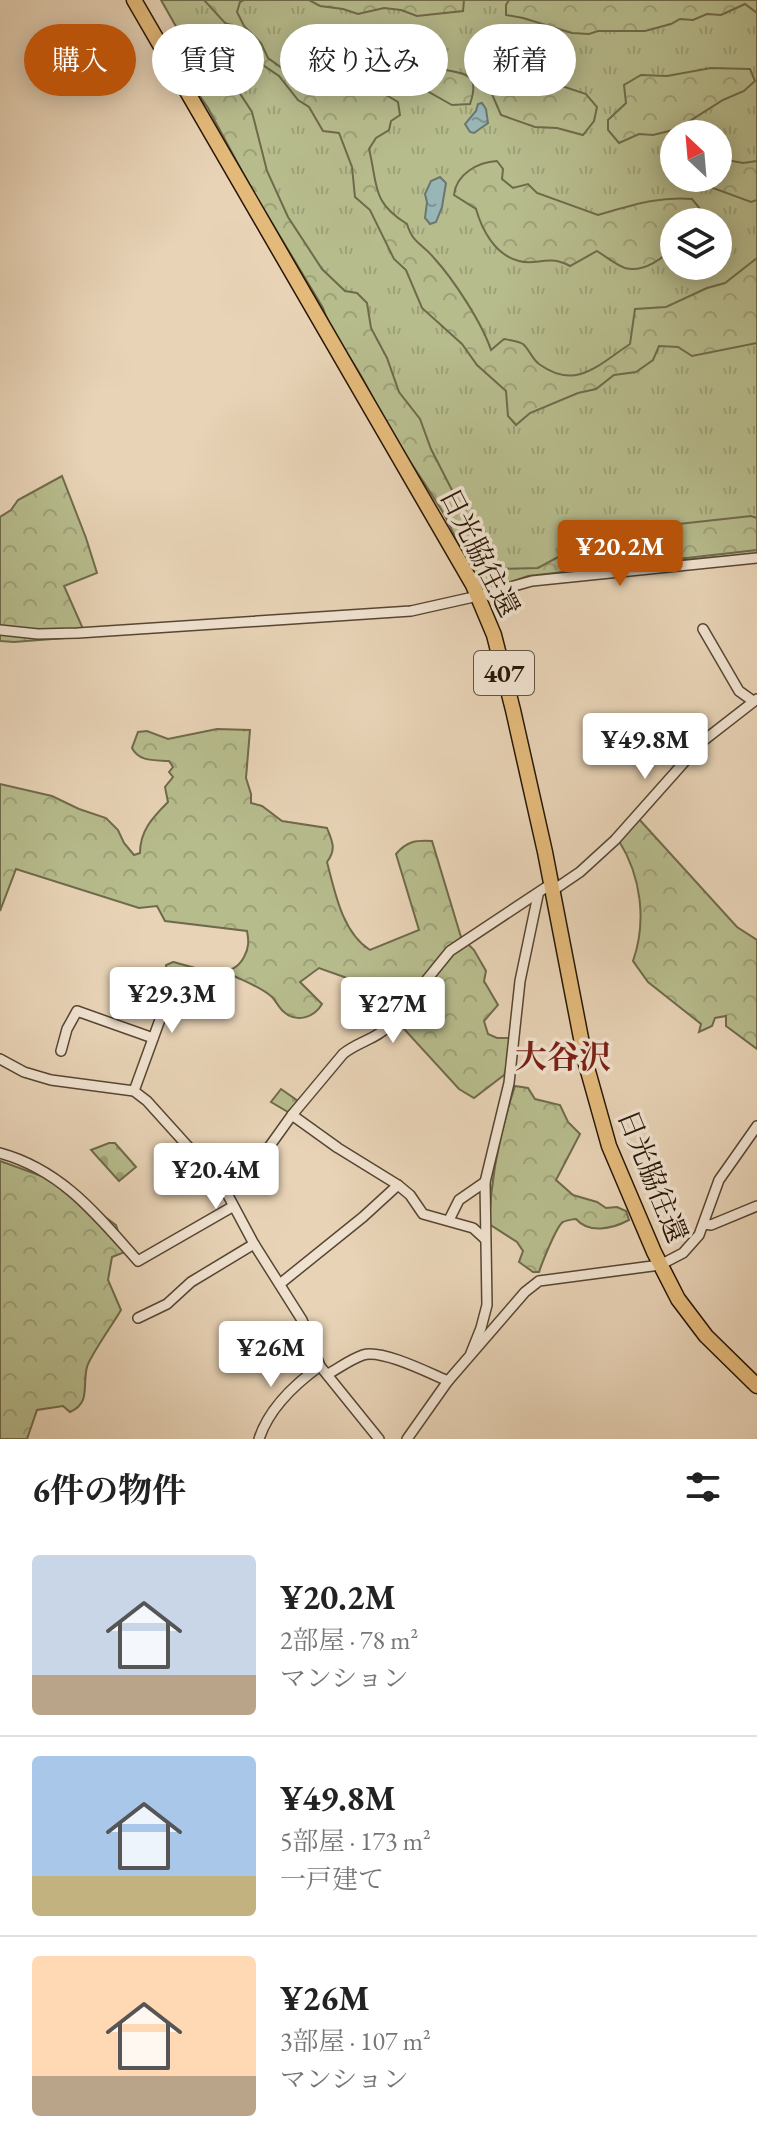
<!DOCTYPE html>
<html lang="ja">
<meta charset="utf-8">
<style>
body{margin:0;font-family:"EB Garamond","Noto Serif JP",serif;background:#f2f2f2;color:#222;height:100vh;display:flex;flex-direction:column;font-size:30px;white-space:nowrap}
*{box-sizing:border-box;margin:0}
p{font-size:26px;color:#767676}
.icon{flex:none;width:44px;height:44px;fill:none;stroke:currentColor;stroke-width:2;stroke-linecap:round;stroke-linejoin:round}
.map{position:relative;height:1439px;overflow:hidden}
.side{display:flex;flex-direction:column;background:#fff;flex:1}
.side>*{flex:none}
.hud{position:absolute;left:24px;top:24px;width:710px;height:72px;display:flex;gap:16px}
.needle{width:52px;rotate:334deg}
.buttons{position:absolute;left:660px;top:120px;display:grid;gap:16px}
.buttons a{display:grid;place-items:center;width:72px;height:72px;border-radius:50%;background:#fff;box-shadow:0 4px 20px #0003;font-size:40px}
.price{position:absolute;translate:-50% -68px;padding:0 18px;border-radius:8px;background:#fff;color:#222;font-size:26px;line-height:52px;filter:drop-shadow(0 2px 4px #0008)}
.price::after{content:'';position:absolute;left:50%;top:48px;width:24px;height:18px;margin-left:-12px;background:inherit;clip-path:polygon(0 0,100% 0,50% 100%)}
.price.current{background:#b45309;color:#fff}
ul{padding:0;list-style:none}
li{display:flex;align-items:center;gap:24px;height:200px;padding:0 32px}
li+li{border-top:2px solid #e0e0e0}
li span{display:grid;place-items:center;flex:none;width:224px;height:160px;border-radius:8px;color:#555}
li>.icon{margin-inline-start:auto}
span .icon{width:96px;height:96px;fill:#fffc;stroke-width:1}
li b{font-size:34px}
h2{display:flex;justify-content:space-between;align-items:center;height:96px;padding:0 32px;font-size:34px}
.chip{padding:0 28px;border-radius:36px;background:#fff;box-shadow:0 4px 20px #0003;font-size:28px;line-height:72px}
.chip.current{background:#b45309;color:#fff}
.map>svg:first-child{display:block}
.grass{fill:url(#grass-tufts);stroke:#6f6a4a;stroke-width:2;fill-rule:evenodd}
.forest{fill:url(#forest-crowns);stroke:#6f6a4a;stroke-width:2}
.cemetery{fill:url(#cemetery-stones);stroke:#6f6a4a;stroke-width:2}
.water{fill:url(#water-ripples);stroke:#6b7670;stroke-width:2}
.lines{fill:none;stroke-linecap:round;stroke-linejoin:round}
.minor-casing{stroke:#574632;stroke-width:12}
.highway-casing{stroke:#271706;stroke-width:17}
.minor{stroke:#f0e2d0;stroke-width:9}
.highway{stroke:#e4ba7b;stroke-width:14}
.labels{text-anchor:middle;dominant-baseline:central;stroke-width:7;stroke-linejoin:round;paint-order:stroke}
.shield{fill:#f0e2d0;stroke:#635443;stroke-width:2}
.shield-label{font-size:26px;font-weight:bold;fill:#271706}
.street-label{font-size:28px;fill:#271706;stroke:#f0e2d0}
.quarter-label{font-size:32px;font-weight:bold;fill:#7a1f14;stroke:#f0e2d0}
</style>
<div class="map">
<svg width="757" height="1439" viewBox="0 0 757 1439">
<defs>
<pattern id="grass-tufts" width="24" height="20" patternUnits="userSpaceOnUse" patternTransform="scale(2)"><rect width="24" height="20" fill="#b7bc8d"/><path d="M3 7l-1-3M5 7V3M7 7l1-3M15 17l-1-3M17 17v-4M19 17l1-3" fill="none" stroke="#9da178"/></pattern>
<pattern id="forest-crowns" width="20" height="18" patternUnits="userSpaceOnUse" patternTransform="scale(2)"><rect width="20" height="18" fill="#b7bc8d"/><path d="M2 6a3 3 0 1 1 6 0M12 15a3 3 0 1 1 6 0" fill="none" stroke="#9da178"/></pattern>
<pattern id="cemetery-stones" width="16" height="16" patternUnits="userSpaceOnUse" patternTransform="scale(2)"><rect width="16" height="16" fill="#b7bc8d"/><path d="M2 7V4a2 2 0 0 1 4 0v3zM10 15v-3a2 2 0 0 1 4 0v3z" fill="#9da178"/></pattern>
<pattern id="water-ripples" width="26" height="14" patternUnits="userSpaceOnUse" patternTransform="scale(2)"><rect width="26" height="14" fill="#99b6b7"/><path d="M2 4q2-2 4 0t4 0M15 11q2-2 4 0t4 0" fill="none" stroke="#7d9393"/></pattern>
</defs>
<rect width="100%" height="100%" fill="#e8d3b6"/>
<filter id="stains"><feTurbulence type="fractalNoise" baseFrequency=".0025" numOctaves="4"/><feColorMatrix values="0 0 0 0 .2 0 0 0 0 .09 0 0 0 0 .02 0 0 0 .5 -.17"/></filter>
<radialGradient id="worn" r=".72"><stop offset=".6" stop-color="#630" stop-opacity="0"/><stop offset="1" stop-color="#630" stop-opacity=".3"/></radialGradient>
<path class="grass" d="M161,0h596v554l-270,22zM674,134h44v44h-44zM674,222h44v44h-44z"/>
<g class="forest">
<path d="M204,0h40l-4,2 -3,10 7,14 17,17 7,15 14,10 29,6 21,-5 31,5 8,12 27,16 2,13 -9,6 -2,9 -13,8 -7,11c9,36 2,53 38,75 6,20 15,19 27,34 20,22 48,65 57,92l13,-11c5,1 14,2 19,5 6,5 9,15 16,20 37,27 59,1 91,-20l5,-35 31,-2 41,-19 18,-5 32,-25v85l-65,13 -14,-9 -19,-1 -6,14 -17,12 -22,3 -18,14 -18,4 -48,20 -14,12 -8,-9 -2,-25 -29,-26 -15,-21 -40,-36 -16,-38 -12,-11 -24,-49 -15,-13 -3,-30 -13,-34 -16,-2 -14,-24 -11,-7 -19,-24 -31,-21 -1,-10 -10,-18 -12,-4z"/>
<path d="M309,0h155l-1,11 -46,5 -16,-6 -17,-2 -26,6 -15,-5 -23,-3z"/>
<path d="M509,0h248v13l-12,-9 -24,11 -14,-1 -14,6 -13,-1 -9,5 -26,7h-47l-9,3 -17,-1 -49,-15 -17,-3v-10z"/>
<path d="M185,39l12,4 21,17 34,52 15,59 21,46 34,52 23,22 12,2 10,10 4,25 16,30 12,34 21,27 11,30 25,49 6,19 13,16 18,36 45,-1 22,-12 2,-11 8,-9 181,-20 6,2v32l-229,26 -23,8 -23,2c-18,-21 -24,-46 -37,-70 -14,-24 -29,-45 -44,-68 -14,-20 -24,-43 -36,-65 -13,-25 -33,-48 -42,-75l-72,-120 -43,-80 -34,-50 -2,-12z"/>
<path d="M421,60c7,2 12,5 18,8 21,7 43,1 31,36l-18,1 -25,-14 -16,-3 -12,2 -11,-4 -11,-11 2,-7c14,-6 28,-3 42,-8z"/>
<path d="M711,68l39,1 5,12 -11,10 -21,9 -46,29 -24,6 -14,-1 -20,9 -11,-13v-10l18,-17 -2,-18 17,-10 26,1z"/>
<path d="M496,69l18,1 72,24 11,13 -3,14 -11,14 -26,-7 -22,-1 -34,-12 -10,-23z"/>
<path d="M727,160l16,3 14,-2v39l-6,2 -38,-14 -6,-10h11v-17z"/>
<path d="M497,161l6,8 -1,10 11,9 15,-4 9,9 61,22c32,-9 60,-19 94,-16l9,11 -5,12h-22c0,5 2,15 0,20 -6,16 -32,31 -49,26 -9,-3 -20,-12 -28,-17l-27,15c-23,-12 -33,0 -51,-5 -24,-6 -37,-31 -43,-52l-22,-14c2,-21 24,-33 43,-34z"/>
<path d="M62,476l24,62 11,35 -33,13 20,45 -6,6 -64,5 -14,-1v-124l11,-7 7,-10z"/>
<path d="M217,729l33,1 -4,48 5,16v9l11,3 20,15 45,7c5,13 10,21 0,34 8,30 15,70 43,88l49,-20 -23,-76c11,-13 20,-14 36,-13l29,96 13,13 12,21 -2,10 14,24 -14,16 4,13 9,4h13l-2,34 -34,26 -15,-9 -86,-94 -26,-17 -28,-10 -19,14 22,22c-8,14 -26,19 -38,8 -5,-4 -8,-11 -12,-15 -11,-10 -28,-16 -40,-22l-15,18 -8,-6 -11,2 -21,-5 -6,2 -3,-4 -2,-17 7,-3c23,5 57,22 71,-5 5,-9 5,-16 3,-26l-82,-10 -8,-15 -18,2 -123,-39 -16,42v-127l52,12 27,13 27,9 12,12 6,13 10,12 6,-2c0,-22 12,-35 28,-51l-3,-15 8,-10 -4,-5 4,-5 -4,-6c-14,-1 -30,1 -37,-13l6,-16 9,-1 21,8z"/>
<path d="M638,818l99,109 20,13v109l-31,-23v-10l-11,2 -3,8 -13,6 2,-8 -53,-42 -15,-21c14,-40 8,-85 -14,-120z"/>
<path d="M515,1086l13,2 7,11 25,6 8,17 12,12 -24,46 17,15 24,7 9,6 11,-1 9,4 3,9c-17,9 -40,14 -53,-1 -2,0 -12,2 -13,3 -6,3 -21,41 -24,50h-6l-14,-10 4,-11 -6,-9 -28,-18c2,-47 11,-93 26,-138z"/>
<path d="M0,1161l58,21 58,43 9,27 -13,5 -4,23 13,30c-8,14 -31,46 -34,57 -5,19 4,36 -17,45l-7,-6 -26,4 -10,29h-27z"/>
</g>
<g class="cemetery">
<path d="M281,1089l17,12 -10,11 -17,-10z"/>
<path d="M109,1143h6l21,24 -17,14 -28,-31z"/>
</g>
<g class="water">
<path d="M482,103l4,6 2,14 -14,10 -4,-1 -5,-8 11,-13 2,-7z"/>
<path d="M440,177l6,6 -4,24 -6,15 -6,2 -5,-6 2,-16 -2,-8 6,-13z"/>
</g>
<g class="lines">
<defs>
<g id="minor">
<path d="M703,629l36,62 14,10"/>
<path d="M0,630l38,4 40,-1 333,-22 67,-15 54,-15 225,-23"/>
<path d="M552,891l28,-19 35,-32 88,-99 54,-42"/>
<path d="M61,1051l6,-22 10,-18 76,27"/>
<path d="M0,1059l24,13 27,8 83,11 13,10 46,51 22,19 39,73 48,76 18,46 59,73"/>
<path d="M134,1091l32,-88 -2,-30"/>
<path d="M292,1115l46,33 60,37 12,10 13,19 50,14 12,11"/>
<path d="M0,1153c62,17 97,62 138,108l94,-54"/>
<path d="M225,1189l34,-28 33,-46 51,-61c14,-12 34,-15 47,-29l60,-74 101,-67"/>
<path d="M449,1220l10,-20 26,-18"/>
<path d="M704,1224l7,1 46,-19"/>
<path d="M281,1283l82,-66 35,-32"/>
<path d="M138,1318l29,-14 24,-22 63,-38"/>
<path d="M471,1353l10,-25 6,-23 -2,-123 24,-99 11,-102 18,-86"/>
<path d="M328,1374c11,-6 23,-15 35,-19 19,-6 66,18 85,26"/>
<path d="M259,1439c10,-31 36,-55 61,-73"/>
<path d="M407,1439l41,-58 77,-89 14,-11 121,-16 23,-12 16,-18 20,-55 38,-54"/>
</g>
<path id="highway" d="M134,0l339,585 21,50 19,75 32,142 41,212 23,82 45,106 24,47 28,37 51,50"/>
</defs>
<use href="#minor" class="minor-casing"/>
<use href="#highway" class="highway-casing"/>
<use href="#minor" class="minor"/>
<use href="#highway" class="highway"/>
</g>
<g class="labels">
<rect class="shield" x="474" y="651" width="60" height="44" rx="6"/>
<g class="shield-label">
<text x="504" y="673">407</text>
</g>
<g class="street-label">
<text transform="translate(480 552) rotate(63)">日光脇往還</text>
<text transform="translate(653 1176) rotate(68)">日光脇往還</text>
</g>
<g class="quarter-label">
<text x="563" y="1057">大谷沢</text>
</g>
</g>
<rect width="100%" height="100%" filter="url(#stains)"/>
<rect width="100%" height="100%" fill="url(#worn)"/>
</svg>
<div class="buttons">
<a><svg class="needle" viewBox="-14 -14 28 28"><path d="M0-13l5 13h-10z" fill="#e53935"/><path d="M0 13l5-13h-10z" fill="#767676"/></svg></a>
<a><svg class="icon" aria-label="layers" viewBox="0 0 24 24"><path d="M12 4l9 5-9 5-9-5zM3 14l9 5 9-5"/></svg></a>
</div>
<b class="price current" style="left:620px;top:588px">¥20.2M</b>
<b class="price" style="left:645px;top:781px">¥49.8M</b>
<b class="price" style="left:172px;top:1035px">¥29.3M</b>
<b class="price" style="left:393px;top:1045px">¥27M</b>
<b class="price" style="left:216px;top:1211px">¥20.4M</b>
<b class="price" style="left:271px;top:1389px">¥26M</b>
<div class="hud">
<a class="chip current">購入</a>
<a class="chip">賃貸</a>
<a class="chip">絞り込み</a>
<a class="chip">新着</a>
</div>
</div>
<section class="side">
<h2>6件の物件<svg class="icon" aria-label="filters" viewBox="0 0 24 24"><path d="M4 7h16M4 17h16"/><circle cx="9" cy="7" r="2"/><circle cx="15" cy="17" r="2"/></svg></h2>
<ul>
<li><span style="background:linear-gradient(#c9d6e8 75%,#b9a48a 0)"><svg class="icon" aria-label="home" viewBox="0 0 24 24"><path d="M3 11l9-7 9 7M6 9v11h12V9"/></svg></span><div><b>¥20.2M</b><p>2部屋 · 78 m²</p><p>マンション</p></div></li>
<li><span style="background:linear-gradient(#a9c7e8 75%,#c2b280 0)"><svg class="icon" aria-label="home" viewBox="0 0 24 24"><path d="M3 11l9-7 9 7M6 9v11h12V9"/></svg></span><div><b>¥49.8M</b><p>5部屋 · 173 m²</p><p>一戸建て</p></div></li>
<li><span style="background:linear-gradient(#ffd9b3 75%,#b9a48a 0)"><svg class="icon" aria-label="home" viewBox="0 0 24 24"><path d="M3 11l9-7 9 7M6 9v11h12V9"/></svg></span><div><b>¥26M</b><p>3部屋 · 107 m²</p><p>マンション</p></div></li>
</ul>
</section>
